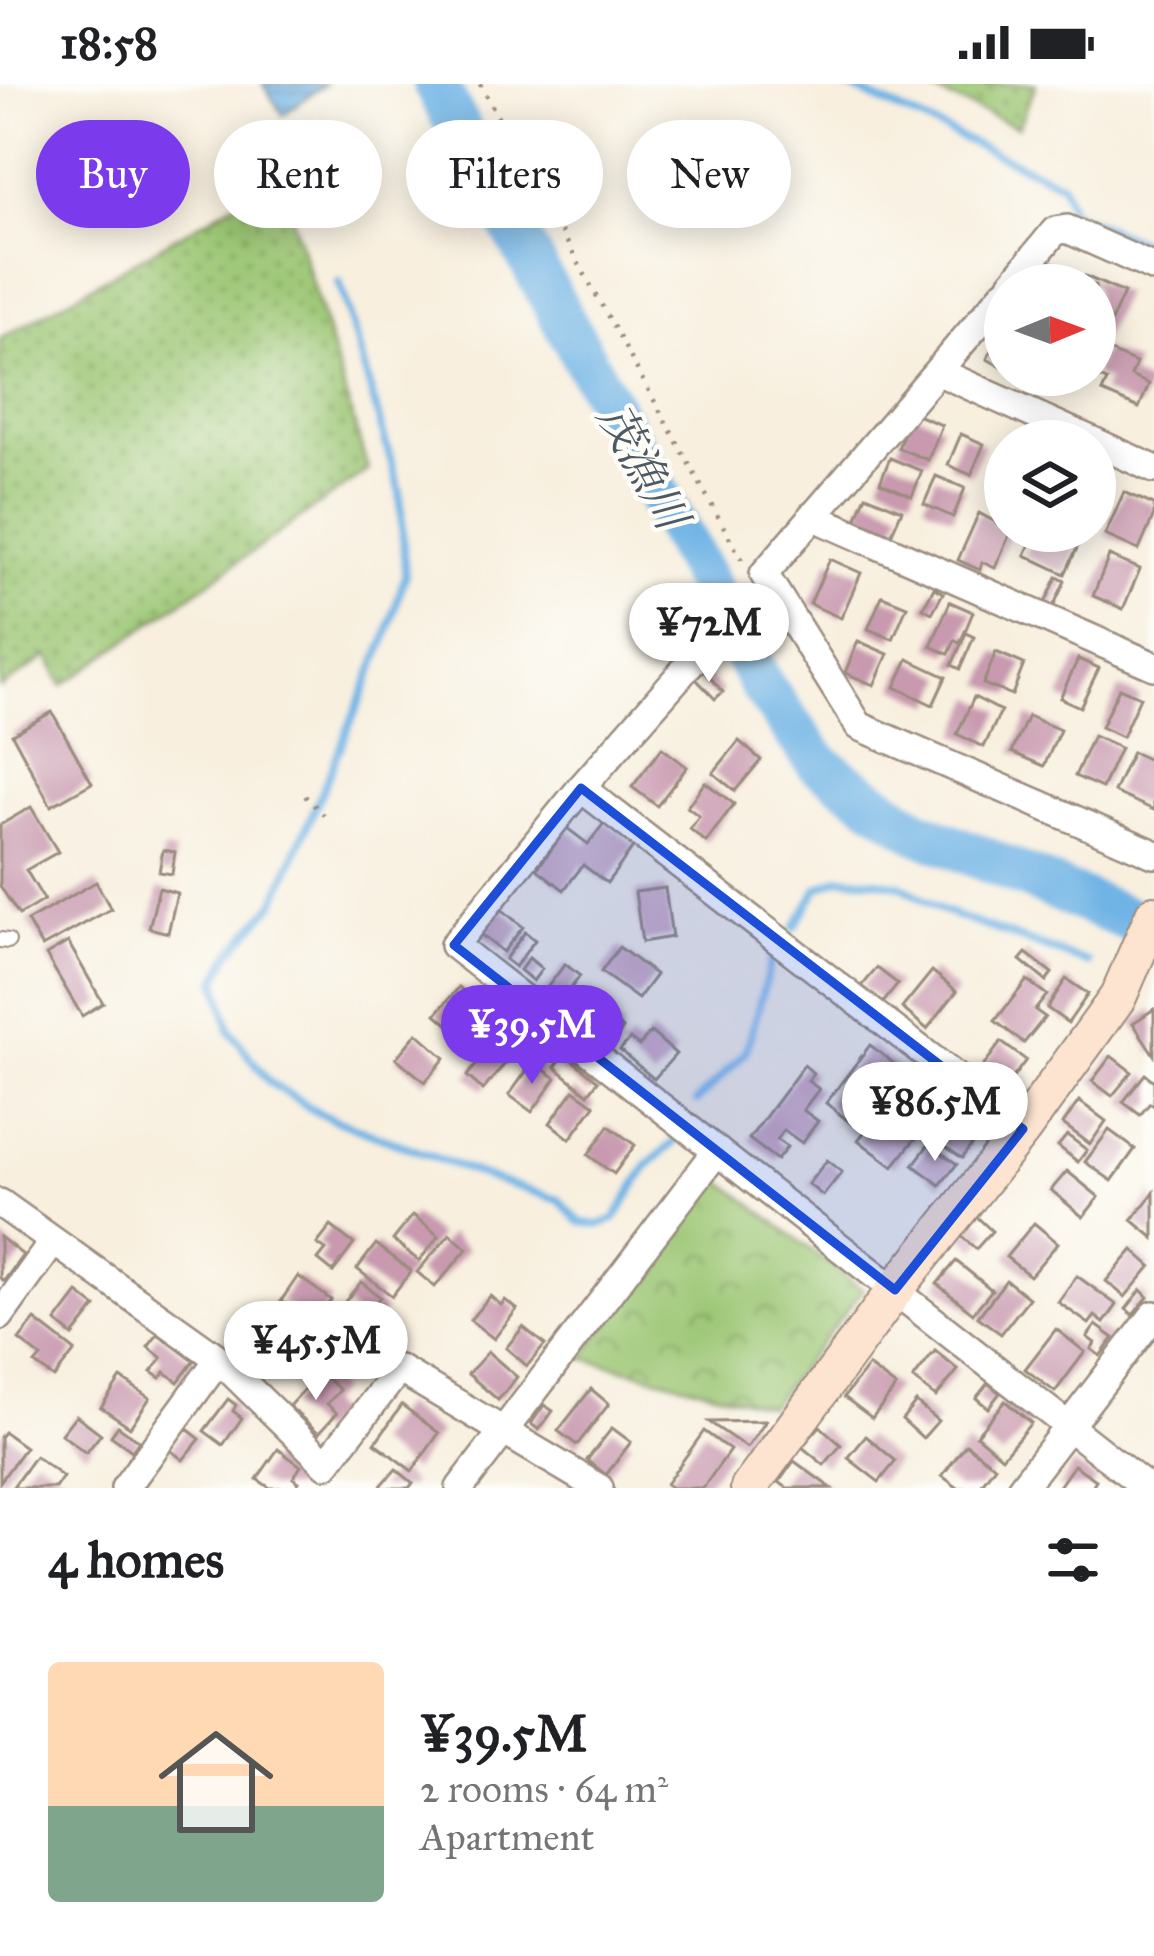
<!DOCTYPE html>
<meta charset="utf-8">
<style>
body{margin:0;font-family:"IM FELL Great Primer","Noto Serif JP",serif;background:#f2f2f2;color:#202124;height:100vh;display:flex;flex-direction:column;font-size:45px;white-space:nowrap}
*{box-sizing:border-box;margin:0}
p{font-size:39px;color:#757577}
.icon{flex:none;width:66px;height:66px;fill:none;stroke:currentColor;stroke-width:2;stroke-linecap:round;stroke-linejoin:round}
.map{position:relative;height:1404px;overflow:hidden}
.sheet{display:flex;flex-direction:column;background:#fff;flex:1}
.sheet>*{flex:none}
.hud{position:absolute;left:36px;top:36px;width:1083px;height:108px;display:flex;gap:24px}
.needle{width:78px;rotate:89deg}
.tools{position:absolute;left:984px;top:180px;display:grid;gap:24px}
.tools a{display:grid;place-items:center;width:132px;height:132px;border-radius:50%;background:#fff;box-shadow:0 6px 30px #0003;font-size:60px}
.price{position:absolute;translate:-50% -102px;padding:0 27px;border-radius:42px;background:#fff;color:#222;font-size:39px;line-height:78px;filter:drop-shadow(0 3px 6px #0008)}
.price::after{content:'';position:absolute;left:50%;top:72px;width:36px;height:27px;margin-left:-18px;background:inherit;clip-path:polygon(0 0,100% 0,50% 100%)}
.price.active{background:#7c3aed;color:#fff}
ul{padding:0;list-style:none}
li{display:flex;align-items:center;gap:36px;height:300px;padding:0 48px}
li span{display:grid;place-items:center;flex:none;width:336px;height:240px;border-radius:12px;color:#555}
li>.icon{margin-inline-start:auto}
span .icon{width:144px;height:144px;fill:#fffc;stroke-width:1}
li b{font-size:51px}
h2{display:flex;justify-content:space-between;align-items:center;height:144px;padding:0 48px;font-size:51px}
.pill{padding:0 42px;border-radius:54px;background:#fff;box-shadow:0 6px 30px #0003;font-size:42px;line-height:108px}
.pill.active{background:#7c3aed;color:#fff}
.status{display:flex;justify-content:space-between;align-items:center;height:84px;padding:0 60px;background:#fff;direction:ltr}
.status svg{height:33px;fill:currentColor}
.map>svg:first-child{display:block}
.grass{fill:url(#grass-dots);stroke:#6b7848;stroke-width:3}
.park{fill:url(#park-crowns);stroke:#6b7848;stroke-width:3}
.water{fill:url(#water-rules);stroke:#556f82;stroke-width:3}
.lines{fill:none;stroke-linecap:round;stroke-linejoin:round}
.stream{stroke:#6fb4e5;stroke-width:8}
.river{stroke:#6fb4e5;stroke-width:45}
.building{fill:#c899af}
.lane-casing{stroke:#9a8c7e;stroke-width:18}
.street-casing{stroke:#9a8c7e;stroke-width:32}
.secondary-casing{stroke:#9a8c7e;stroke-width:40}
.path{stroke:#9a8c7e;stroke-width:4.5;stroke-dasharray:3 9;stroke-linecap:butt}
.lane{stroke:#fff;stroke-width:14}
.street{stroke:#fff;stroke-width:27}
.secondary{stroke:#fde4d1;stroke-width:36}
.marked{fill:#1d4ed8;fill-opacity:0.2;stroke:#1d4ed8;stroke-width:9;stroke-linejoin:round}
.labels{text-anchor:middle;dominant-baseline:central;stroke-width:9;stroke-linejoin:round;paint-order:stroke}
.water-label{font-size:45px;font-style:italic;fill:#4d5a64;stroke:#fdfcf7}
</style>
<div class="status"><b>18:58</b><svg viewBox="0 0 49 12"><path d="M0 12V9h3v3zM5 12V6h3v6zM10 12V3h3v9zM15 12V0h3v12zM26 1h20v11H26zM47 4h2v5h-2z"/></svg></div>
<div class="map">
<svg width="1154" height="1404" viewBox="0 0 1154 1404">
<defs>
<pattern id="grass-dots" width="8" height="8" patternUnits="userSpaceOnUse" patternTransform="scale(3)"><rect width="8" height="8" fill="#9bc673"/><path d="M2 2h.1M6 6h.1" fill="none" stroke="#80a15e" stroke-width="1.8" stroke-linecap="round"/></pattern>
<pattern id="park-crowns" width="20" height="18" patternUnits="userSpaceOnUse" patternTransform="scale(3)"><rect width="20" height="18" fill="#9bc673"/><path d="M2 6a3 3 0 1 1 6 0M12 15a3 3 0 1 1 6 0" fill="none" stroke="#80a15e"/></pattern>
<pattern id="water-rules" width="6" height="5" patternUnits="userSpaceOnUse" patternTransform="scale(3)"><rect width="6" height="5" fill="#6fb4e5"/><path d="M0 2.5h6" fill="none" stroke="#5c93b9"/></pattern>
</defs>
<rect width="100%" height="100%" fill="#fdfcf7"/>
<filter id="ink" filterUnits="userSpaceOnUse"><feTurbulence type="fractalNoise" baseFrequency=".00833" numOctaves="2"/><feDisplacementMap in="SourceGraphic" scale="24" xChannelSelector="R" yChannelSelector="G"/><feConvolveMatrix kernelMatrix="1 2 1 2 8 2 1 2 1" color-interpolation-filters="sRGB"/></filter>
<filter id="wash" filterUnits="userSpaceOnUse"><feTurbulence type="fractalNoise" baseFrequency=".004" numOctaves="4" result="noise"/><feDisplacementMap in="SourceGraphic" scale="48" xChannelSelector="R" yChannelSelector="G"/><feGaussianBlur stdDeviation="2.7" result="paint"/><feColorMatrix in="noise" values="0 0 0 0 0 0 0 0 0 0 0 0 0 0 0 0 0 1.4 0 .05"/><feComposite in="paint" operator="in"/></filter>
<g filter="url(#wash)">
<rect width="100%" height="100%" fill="#f8efde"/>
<g class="grass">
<path d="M915,0h121l-18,43z"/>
<path d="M280,93l88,293 -306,216 -14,-30 -48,32v-349z"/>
</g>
<path class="park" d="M719,1095l144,111 -93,116 -188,-48z"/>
<path class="water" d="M263,0h62l-42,31z"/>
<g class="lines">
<g class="stream">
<path d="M843,0l219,100 9,28 83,36"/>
<path d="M339,198l61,210 5,83 -19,64 -111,263 -45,52 -13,26 13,51 39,51 49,31 168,64 73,23 21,22 18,3 17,-6 33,-54 28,-24"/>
<path d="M794,844l24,-40 23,-10 32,2 27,5 42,26 146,52"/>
<path d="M697,1017l49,-49 26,-95"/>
</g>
<path class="river" d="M435,0l327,602 57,78 98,67 237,99"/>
</g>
<g id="blocks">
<g class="building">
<path d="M1048,176l25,11 -6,14h-30z"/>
<path d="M1085,192l39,17 -21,46 -8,-3v-51h-14z"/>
<path d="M1005,240v45l-18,-10z"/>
<path d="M1104,265l32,14 -5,13 18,8 -10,24 -37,-16 5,-11 -12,-5v-7z"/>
<path d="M1058,291h24l-7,15 -19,-8z"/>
<path d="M912,329l30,12 -14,35 -30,-12z"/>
<path d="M961,350l23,10 -13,31 -23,-10z"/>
<path d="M890,374l32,13 -10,25 -32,-14z"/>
<path d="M936,392l29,12 -12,29 -29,-13z"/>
<path d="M1124,408l30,13v10l-15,35 -34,-15z"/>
<path d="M866,411l36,15 -11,25 -35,-15z"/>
<path d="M979,429l32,18 -16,37 -13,-6 -2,8 -22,-10z"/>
<path d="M1036,447h14l29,13 -14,30 -40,-19z"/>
<path d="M1109,472l31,13 -17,40 -30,-13z"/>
<path d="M830,475l31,14 -20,45 -31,-14z"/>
<path d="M1057,493l8,4 -12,26 -8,-4z"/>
<path d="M934,504l9,5 -11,20 -9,-5z"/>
<path d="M882,512l25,10 -14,33 -25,-10z"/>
<path d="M950,518l23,10 -13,31 -5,-3 -6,14 -18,-8z"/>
<path d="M966,549l8,4 -14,32 -8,-4z"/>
<path d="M858,557l30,13 -14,31 -29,-12z"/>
<path d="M996,568l28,12 -12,31 -29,-11z"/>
<path d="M908,575l38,18 -13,28 -38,-18z"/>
<path d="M1078,575l21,9 -19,39 -20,-9z"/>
<path d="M704,587l19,21 -8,7 -19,-20z"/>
<path d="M1119,604l21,9 -18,40 -21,-10z"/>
<path d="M974,613l27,14 -17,36 -27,-13z"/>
<path d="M52,628l40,71 -41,23 -39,-72z"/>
<path d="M1028,632l32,14 -16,36 -32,-14z"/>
<path d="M1093,652l27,12 -18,40 -27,-12z"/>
<path d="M739,657l22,19 -26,31 -22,-18z"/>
<path d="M662,664l25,19 -30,39 -25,-19z"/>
<path d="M1132,668l22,10v48l-40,-18z"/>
<path d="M705,698l29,22 -28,38 -16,-13 9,-13 -12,-9z"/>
<path d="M31,723l27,45 -32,18 18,30 -25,15 -19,-29v-61z"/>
<path d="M605,738l30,23 -28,38 -24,-18 -19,25 -27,-21 30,-41 21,16z"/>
<path d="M163,766l12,2 -3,22 -13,-2z"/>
<path d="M96,798l15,27 -69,38 -15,-26z"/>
<path d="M159,804l18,5 -9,40 -19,-5z"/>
<path d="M665,804l7,49 -30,5 -7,-50z"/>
<path d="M500,824l23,19 -20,25 -23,-18z"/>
<path d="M525,848l10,8 -20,27 -10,-8z"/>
<path d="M68,858l35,61 -21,13 -36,-61z"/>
<path d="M619,863l37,28 -18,24 -37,-27z"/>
<path d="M1026,869l26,20 -6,8 -26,-21z"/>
<path d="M529,874l13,11 -9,12 -13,-11z"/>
<path d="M565,880l15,12 -19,25 -15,-12z"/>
<path d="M877,884l21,16 -15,19 -21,-17z"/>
<path d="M932,887l25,20 -30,38 -25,-21z"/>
<path d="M1066,895l22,15 -20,29 -21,-15z"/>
<path d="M1027,896l20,15 -12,15 10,7 -21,26 -29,-22z"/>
<path d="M459,903l23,21 -23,26 -23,-20z"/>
<path d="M1154,925v46l-21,-32z"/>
<path d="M607,932l16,13 -11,15 -17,-12z"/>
<path d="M518,938l13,10 -48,58 -16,-14 13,-16 -5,-5 25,-30 9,8z"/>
<path d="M651,948l25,22 -22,25 -34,-29 10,-11 9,7z"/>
<path d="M417,949l28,25 -20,24 -29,-24z"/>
<path d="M1001,958l25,18 -20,27 -25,-18z"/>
<path d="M870,961l27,21 -45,58 -26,-21z"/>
<path d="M565,970l33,27 -10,13 -33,-27z"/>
<path d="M1111,972l21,16 -20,24 -20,-15z"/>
<path d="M533,978l23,16 -24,34 -23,-17z"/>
<path d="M804,981l9,8 -5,8 11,8 -16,21 15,11 -16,22 -18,-13 -7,10 10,7 -10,13 -28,-21z"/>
<path d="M1145,990l9,7v25l-4,-3 -10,12 -17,-13z"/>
<path d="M921,997l31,24 -23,29 -30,-24z"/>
<path d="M574,1006l21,15 -25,34 -20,-16z"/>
<path d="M1079,1017l27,20 -16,23 -27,-20z"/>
<path d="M884,1024l34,27 -25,32 -35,-27z"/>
<path d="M609,1042l26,19 -21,29 -26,-19z"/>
<path d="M951,1044l21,16 -10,14 -22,-15z"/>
<path d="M1109,1046l26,19 -23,32 -27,-19z"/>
<path d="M1067,1051l20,15 -9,12 -20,-16z"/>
<path d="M929,1060l28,20 -17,21 -27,-20z"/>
<path d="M827,1076l15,12 -19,24 -15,-12z"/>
<path d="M1067,1087l32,26 -16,20 -32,-27z"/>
<path d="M1154,1108v46l-22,-18z"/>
<path d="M413,1131l26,21 -20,25 -26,-21z"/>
<path d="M977,1133l15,14 -16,18 -15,-13z"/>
<path d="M1034,1139l24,20 -28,33 -24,-19z"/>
<path d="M331,1142l23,18 -21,28 -15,-12 8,-10 -9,-6z"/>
<path d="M450,1150l17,15 -32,38 -18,-15z"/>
<path d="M0,1153l23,18 -19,26 -4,-3z"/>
<path d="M376,1160l35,27 -19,25 -35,-27z"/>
<path d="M1133,1166l18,16 -26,31 -19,-16z"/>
<path d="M956,1177l36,29 -19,23 -36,-29z"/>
<path d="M298,1192l33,24 -18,25 -7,-5 -11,16 -14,-11 11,-16 -11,-8z"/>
<path d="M1077,1192l40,29 -13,18 -9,-7 -6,8 -31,-22z"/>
<path d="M1006,1196l23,18 -28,36 -23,-17z"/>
<path d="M361,1198l19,15 -4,5 9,8 -14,17 -28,-23z"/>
<path d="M1141,1206l7,7 -15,18 -7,-6z"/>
<path d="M78,1209l18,14 -23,29 -17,-14z"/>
<path d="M490,1212l11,9 4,-5 12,9 -23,30 -24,-19z"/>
<path d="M35,1236l40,31 -21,27 -19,-14 6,-7 -22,-17z"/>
<path d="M1096,1241l18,13 -14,18 -9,-7 4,-6 -8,-6z"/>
<path d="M523,1243l22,18 -18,21 -21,-18z"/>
<path d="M1056,1245l29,23 -30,40 -30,-23z"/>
<path d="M339,1246l31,26 -16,20 -31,-26z"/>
<path d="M266,1248l23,18 -21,27 -23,-18z"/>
<path d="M158,1250l36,27 -16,21 -13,-10 -5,6 -9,-6 11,-14 -14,-11z"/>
<path d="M935,1267l23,19 -22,27 -23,-18z"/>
<path d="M488,1268l29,25 -19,23 -30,-26z"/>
<path d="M868,1282l28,21 -24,31 -28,-21z"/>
<path d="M320,1288l20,18 -13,14 10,9 -18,20 -30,-27z"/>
<path d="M121,1294l29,20 -20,29 -29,-20z"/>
<path d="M988,1299l12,10 -12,15 -12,-10z"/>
<path d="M591,1305l18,15 -32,41 -19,-14z"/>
<path d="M228,1315l8,6 -3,6 9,7 -19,27 -19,-14z"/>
<path d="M1005,1317l26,22 -29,34 -26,-22z"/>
<path d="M916,1318l22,19 -15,17 -21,-19z"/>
<path d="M402,1321l37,28 -27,38 -37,-28z"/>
<path d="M544,1321l9,6 -14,19 -8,-6z"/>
<path d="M76,1331l25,19 -15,19 -25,-19z"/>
<path d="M766,1337l-19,27 -38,-26z"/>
<path d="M118,1342l21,15 -7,10 -21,-15z"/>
<path d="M820,1342l21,19 -17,20 -22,-18z"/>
<path d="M186,1344l14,11 -17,21 -13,-10z"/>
<path d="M612,1344l19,14 -25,33 -19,-15z"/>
<path d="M704,1347l26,19 -27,38h-31l-6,-4z"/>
<path d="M4,1348l21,15 -25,35v-45z"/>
<path d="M866,1352l30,25 -17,21 -31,-24z"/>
<path d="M966,1360l29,22 -16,22h-21l-16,-12z"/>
<path d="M278,1365l23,17 -8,12 6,4 -4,6h-25l-13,-9z"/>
<path d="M35,1372l28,21 -8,11h-43z"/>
<path d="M794,1377l37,27h-44l-8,-6z"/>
<path d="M1074,1381l22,15 -5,8h-33z"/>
<path d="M396,1385l17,14 -4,5h-30z"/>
</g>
</g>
</g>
<g filter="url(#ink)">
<use href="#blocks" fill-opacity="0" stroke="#9a8c7e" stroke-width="3"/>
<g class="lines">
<defs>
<path id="lane" d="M0,856l8,1"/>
<g id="street">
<path d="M1011,201l44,-54 12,-2 87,39"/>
<path d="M1005,208l-241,282 95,152 295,128"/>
<path d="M939,288l154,69"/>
<path d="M1095,358l59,27"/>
<path d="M812,432l342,150"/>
<path d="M701,567l-120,137 -127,157 693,543"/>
<path d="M581,704l442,341"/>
<path d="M0,1119l219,156 107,105 73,-95 200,119"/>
<path d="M0,1232l53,-74"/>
<path d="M125,1404l94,-129"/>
<path d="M460,1404l257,-337"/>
<path d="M1021,1404l133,-173"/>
</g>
<path id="secondary" d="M749,1404l146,-198 128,-161 95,-132 36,-83"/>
</defs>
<use href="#lane" class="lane-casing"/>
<use href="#street" class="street-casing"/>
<use href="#secondary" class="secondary-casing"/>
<g class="path">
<path d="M480,0l263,478"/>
<path d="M305,712l23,23"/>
</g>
<use href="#lane" class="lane"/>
<use href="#street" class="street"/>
<use href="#secondary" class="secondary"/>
</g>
</g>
<path class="marked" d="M581,704l442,341 -128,161 -441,-345z"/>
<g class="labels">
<g class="water-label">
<text transform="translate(643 382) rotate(61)">茂漁川</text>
</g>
</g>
</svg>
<div class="tools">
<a><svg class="needle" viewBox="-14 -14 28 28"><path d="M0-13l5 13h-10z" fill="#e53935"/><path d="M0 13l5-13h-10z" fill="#757577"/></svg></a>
<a><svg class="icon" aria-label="layers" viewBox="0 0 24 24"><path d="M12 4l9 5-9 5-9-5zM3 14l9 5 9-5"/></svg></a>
</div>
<b class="price" style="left:709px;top:601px">¥72M</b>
<b class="price active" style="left:532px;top:1003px">¥39.5M</b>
<b class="price" style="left:935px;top:1080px">¥86.5M</b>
<b class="price" style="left:316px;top:1319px">¥45.5M</b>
<div class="hud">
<a class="pill active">Buy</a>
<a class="pill">Rent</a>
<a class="pill">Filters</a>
<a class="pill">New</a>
</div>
</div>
<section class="sheet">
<h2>4 homes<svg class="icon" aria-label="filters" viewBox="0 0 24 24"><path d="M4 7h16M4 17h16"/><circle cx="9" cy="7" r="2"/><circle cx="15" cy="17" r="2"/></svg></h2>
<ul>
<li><span style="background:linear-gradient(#ffd9b3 60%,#7fa58c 0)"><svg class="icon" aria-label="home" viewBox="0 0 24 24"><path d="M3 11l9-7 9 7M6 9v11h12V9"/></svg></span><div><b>¥39.5M</b><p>2 rooms · 64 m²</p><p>Apartment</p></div></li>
</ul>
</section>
